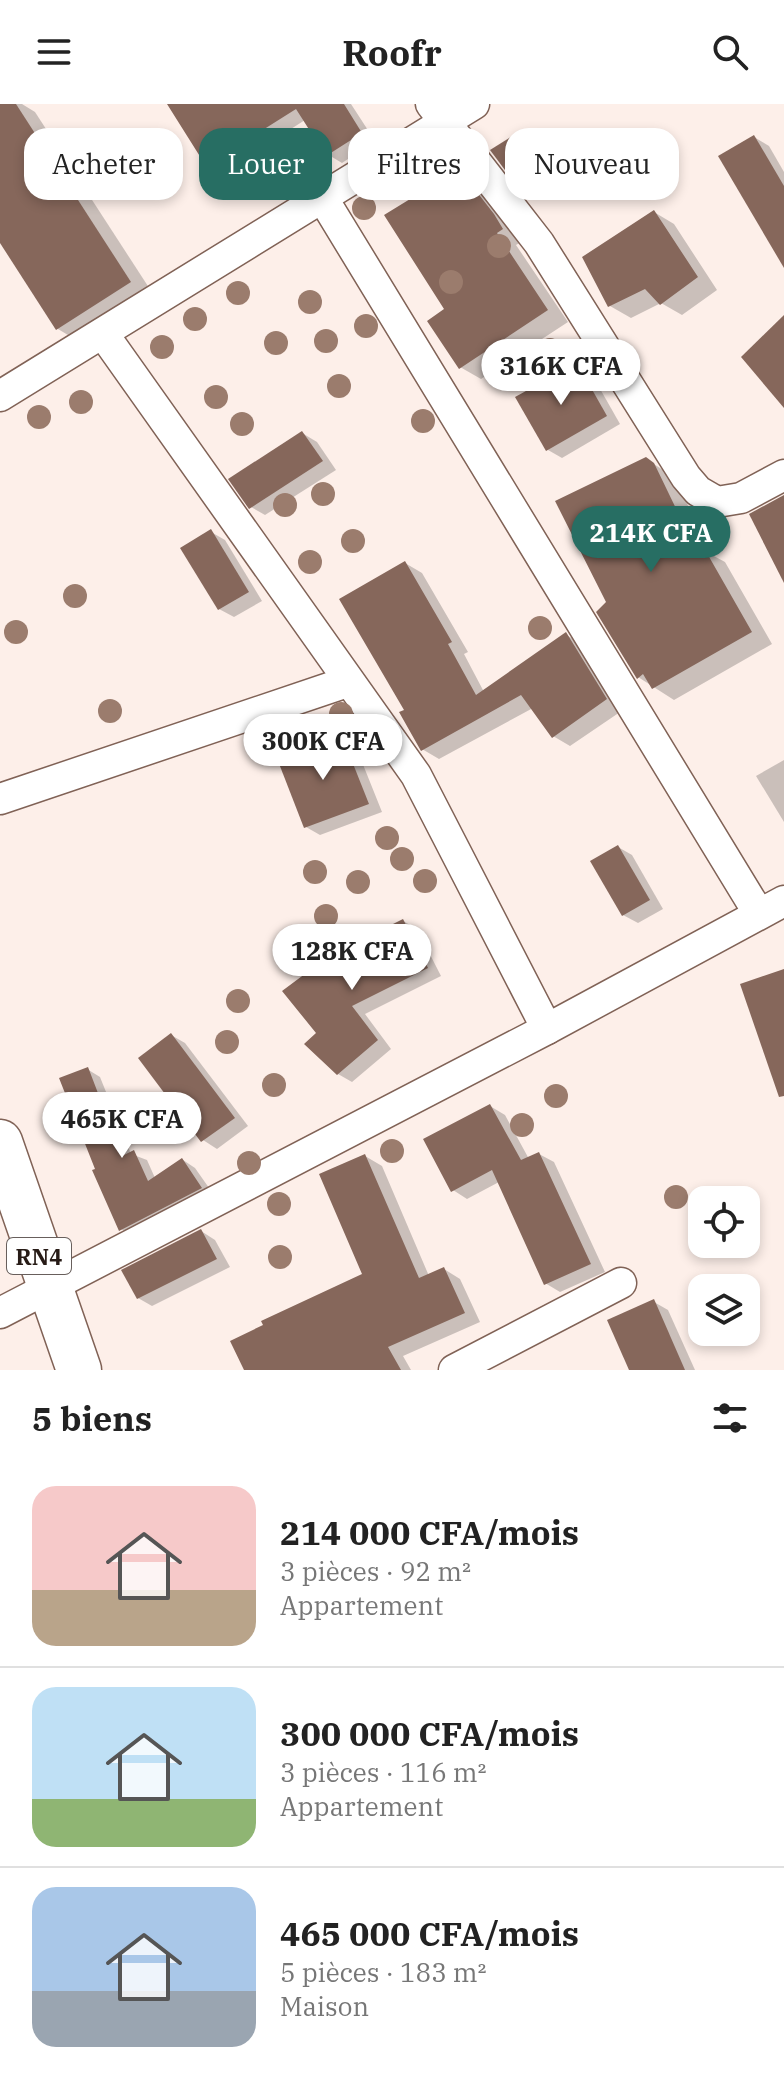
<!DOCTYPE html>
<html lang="fr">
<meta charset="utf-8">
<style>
body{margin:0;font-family:"IBM Plex Serif",serif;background:#f2f2f2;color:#222;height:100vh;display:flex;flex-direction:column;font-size:30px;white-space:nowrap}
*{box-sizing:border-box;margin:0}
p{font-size:26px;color:#767676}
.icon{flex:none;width:44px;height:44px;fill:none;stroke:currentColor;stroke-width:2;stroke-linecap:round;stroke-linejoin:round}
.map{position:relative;height:1266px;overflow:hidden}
.side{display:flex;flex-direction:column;background:#fff;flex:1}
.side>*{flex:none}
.banner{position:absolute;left:24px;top:24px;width:736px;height:72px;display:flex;gap:16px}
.tools{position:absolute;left:688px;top:1082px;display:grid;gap:16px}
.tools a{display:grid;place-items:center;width:72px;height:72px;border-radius:16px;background:#fff;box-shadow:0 4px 12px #0003;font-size:40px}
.price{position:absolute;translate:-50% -68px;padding:0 18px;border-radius:28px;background:#fff;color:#222;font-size:26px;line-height:52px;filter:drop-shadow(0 2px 4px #0008)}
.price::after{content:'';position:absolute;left:50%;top:48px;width:24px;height:18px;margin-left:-12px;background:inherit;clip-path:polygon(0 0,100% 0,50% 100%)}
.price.selected{background:#276e63;color:#fff}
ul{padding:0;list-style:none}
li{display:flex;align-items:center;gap:24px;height:200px;padding:0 32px}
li+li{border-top:2px solid #e0e0e0}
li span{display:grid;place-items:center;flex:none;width:224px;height:160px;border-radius:24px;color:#555}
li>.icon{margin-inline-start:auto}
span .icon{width:96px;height:96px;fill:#fffc;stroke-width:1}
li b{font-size:34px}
h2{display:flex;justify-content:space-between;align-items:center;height:96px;padding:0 32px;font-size:34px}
.tag{padding:0 28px;border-radius:24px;background:#fff;box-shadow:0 4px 12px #0003;font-size:28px;line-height:72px}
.tag.selected{background:#276e63;color:#fff}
header{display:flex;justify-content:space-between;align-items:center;height:104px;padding:0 32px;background:#fff;font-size:36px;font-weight:700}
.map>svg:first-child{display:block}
.shadow{fill:#0003}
.building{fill:#86675b}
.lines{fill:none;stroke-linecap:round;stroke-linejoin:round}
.street-casing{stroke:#806256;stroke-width:33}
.highway-casing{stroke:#806256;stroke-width:47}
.street{stroke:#fff;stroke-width:30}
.highway{stroke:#fff;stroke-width:44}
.tree{fill:#9b7c6d}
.labels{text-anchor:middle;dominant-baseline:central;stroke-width:8;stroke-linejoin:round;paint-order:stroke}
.shield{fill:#fff;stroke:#685f5c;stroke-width:2}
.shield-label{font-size:22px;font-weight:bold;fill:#271b16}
</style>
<header><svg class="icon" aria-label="menu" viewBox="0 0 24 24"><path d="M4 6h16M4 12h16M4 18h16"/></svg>Roofr<svg class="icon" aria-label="search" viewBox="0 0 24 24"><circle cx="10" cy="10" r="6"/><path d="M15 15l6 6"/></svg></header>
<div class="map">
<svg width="784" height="1266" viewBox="0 0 784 1266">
<rect width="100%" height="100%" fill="#fdefe9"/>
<g class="shadow">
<path d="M0,0h22l13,8 120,185 -72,47 -25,-15 -58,-89z"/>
<path d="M183,0h168l24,37 -33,22 -15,-9 -22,-34 -83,53 -14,-8z"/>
<path d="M517,31l31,36 -23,17 -6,-4z"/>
<path d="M754,33l15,9 15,26v92z"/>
<path d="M459,67l21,12 43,58 -7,4 52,77 -87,57 -21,-12 -13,-57z"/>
<path d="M654,108l20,12 43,66 -35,25 -21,-12 -30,15 -21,-12z"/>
<path d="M577,261l14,8 29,51 -58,34 -14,-8z"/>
<path d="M302,329l15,9 19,28 -71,45 -14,-8z"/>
<path d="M646,355l28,18 38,78 13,7 47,82 -98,56 -36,-23 -30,-74z"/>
<path d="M211,428l14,8 37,61 -28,16 -15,-8z"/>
<path d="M405,459l17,10 46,79 -4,2 20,38 82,-57 17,9 40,66 -53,36 -17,-10 -20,-28 -94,51 -17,-10 -15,-39z"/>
<path d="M341,634l15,9 26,65 -62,23 -14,-8z"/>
<path d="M784,656v62l-28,-46z"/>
<path d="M618,743l14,8 31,54 -25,14 -15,-8z"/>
<path d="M403,817l14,8 24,47 -76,38 26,35 -39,33 -14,-8 -19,-41z"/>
<path d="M171,931l14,8 63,83 -31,23 -14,-9z"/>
<path d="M87,965l13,8 31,77 16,6 8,18 28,-18 12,8 19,27 -80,42 -13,-8 -24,-59z"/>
<path d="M490,1002l15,9 24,44 10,-5 15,8 51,110 -45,20 -15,-9 -46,-101 -32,17 -14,-9z"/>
<path d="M365,1052l17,10 47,110 15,-7 16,10 20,43 -77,34 8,14h-165l119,-95z"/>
<path d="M201,1127l14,9 15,27 -78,39 -14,-8z"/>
<path d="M654,1198l14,8 27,60h-63z"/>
</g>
<g class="building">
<path d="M0,0h16l115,178 -75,48 -56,-87z"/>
<path d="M167,0h177l18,29 -36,23 -30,-47 -90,57z"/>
<path d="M517,29l25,34 -25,19 -27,-36z"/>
<path d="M754,31l30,51v82l-66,-112z"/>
<path d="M459,65l35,45 9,15 -6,4 51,77 -89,59 -32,-48 17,-12 -60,-94z"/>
<path d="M654,106l44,67 -38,28 -15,-16 -37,18 -26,-50z"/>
<path d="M784,211v93l-43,-51z"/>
<path d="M577,259l30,53 -61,35 -31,-54z"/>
<path d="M302,327l21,30 -74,48 -21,-30z"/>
<path d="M646,353l8,6 43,89 7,-4 48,84 -100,57 -9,-15 -6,5 -41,-67 10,-10 -51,-101z"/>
<path d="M784,391v88l-35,-69z"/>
<path d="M211,425l38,63 -31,18 -38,-62z"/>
<path d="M405,457l47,81 -4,2 28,51 90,-63 41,67 -55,39 -31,-43 -100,56 -22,-39 5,-2 -65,-111z"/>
<path d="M342,632l27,68 -65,24 -26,-67z"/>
<path d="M618,741l32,55 -28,16 -32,-55z"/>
<path d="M403,815l25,49 -76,38 26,34 -41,35 -33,-31 12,-11 -34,-42 47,-35z"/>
<path d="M784,865v127l-5,1 -39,-113z"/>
<path d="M171,929l64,85 -34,24 -63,-84z"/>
<path d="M88,963l34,89 12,-6 14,31 34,-23 20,30 -83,43 -27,-61 3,-1 -36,-91z"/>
<path d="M490,1000l31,56 18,-8 52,112 -47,21 -52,-115 -41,22 -28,-53z"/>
<path d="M365,1050l54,124 25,-11 21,46 -77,34 13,23h-157l-14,-29 33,-16 -2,-4 101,-47 -43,-100z"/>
<path d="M201,1125l16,30 -80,40 -16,-29z"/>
<path d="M654,1195l31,71h-56l-22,-50z"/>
</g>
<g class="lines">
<defs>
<g id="street">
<path d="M431,0l108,139 147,234 12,14 19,11 24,-4 43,-23"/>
<path d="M322,93l437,717"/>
<path d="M104,231l312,440 131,254"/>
<path d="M0,292l474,-292"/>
<path d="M0,695l347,-117"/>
<path d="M0,1209l547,-284 237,-128"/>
<path d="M454,1266l167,-87"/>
</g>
<path id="highway" d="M0,1038l79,228"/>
</defs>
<use href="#street" class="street-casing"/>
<use href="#highway" class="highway-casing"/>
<use href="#street" class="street"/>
<use href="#highway" class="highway"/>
</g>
<g class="tree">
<circle cx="364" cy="104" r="12"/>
<circle cx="499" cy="142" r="12"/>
<circle cx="451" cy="178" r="12"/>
<circle cx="238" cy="189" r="12"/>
<circle cx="310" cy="198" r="12"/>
<circle cx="195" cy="215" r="12"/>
<circle cx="366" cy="222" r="12"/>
<circle cx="326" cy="237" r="12"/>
<circle cx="276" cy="239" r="12"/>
<circle cx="162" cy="243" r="12"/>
<circle cx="550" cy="246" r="12"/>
<circle cx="339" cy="282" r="12"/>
<circle cx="216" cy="293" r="12"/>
<circle cx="81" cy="298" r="12"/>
<circle cx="39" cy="313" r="12"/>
<circle cx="423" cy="317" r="12"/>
<circle cx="242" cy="320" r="12"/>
<circle cx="323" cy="390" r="12"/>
<circle cx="285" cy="401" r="12"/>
<circle cx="353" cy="437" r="12"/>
<circle cx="310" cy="458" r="12"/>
<circle cx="75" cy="492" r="12"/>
<circle cx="540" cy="524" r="12"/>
<circle cx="16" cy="528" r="12"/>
<circle cx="110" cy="607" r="12"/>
<circle cx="341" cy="610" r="12"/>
<circle cx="387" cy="734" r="12"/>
<circle cx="402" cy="755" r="12"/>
<circle cx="315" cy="768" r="12"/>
<circle cx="425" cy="777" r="12"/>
<circle cx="358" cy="778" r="12"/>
<circle cx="326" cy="812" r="12"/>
<circle cx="238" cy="897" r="12"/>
<circle cx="227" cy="938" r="12"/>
<circle cx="274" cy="981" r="12"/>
<circle cx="556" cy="992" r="12"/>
<circle cx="522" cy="1021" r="12"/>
<circle cx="392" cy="1047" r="12"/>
<circle cx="249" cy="1059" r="12"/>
<circle cx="676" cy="1093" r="12"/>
<circle cx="279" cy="1100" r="12"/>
<circle cx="280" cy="1153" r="12"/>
</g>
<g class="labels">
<rect class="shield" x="7" y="1134" width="64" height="36" rx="6"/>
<g class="shield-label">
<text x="39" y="1152">RN4</text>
</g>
</g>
</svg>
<div class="tools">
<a><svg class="icon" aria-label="locate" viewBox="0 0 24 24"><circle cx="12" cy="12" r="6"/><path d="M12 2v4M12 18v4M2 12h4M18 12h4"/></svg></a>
<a><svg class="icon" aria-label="layers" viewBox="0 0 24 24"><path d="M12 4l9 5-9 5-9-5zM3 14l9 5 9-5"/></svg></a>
</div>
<b class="price" style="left:561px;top:303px">316K CFA</b>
<b class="price selected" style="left:651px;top:470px">214K CFA</b>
<b class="price" style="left:323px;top:678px">300K CFA</b>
<b class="price" style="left:352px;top:888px">128K CFA</b>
<b class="price" style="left:122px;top:1056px">465K CFA</b>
<div class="banner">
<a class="tag">Acheter</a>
<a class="tag selected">Louer</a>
<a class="tag">Filtres</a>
<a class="tag">Nouveau</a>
</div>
</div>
<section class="side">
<h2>5 biens<svg class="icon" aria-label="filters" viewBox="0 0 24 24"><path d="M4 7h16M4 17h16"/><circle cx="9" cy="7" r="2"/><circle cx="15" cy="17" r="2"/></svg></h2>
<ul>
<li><span style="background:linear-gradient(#f6c9c9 65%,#b9a48a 0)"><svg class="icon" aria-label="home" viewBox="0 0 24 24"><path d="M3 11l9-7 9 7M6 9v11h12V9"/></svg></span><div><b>214 000 CFA/mois</b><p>3 pièces · 92 m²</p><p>Appartement</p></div></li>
<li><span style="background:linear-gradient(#bfe0f5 70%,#8fb573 0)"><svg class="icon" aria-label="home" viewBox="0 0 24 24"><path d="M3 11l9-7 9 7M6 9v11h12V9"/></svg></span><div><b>300 000 CFA/mois</b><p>3 pièces · 116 m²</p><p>Appartement</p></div></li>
<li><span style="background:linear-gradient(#a9c7e8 65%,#9aa5b1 0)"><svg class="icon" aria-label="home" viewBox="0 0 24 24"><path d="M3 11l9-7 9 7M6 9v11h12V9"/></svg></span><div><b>465 000 CFA/mois</b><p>5 pièces · 183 m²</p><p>Maison</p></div></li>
</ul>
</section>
